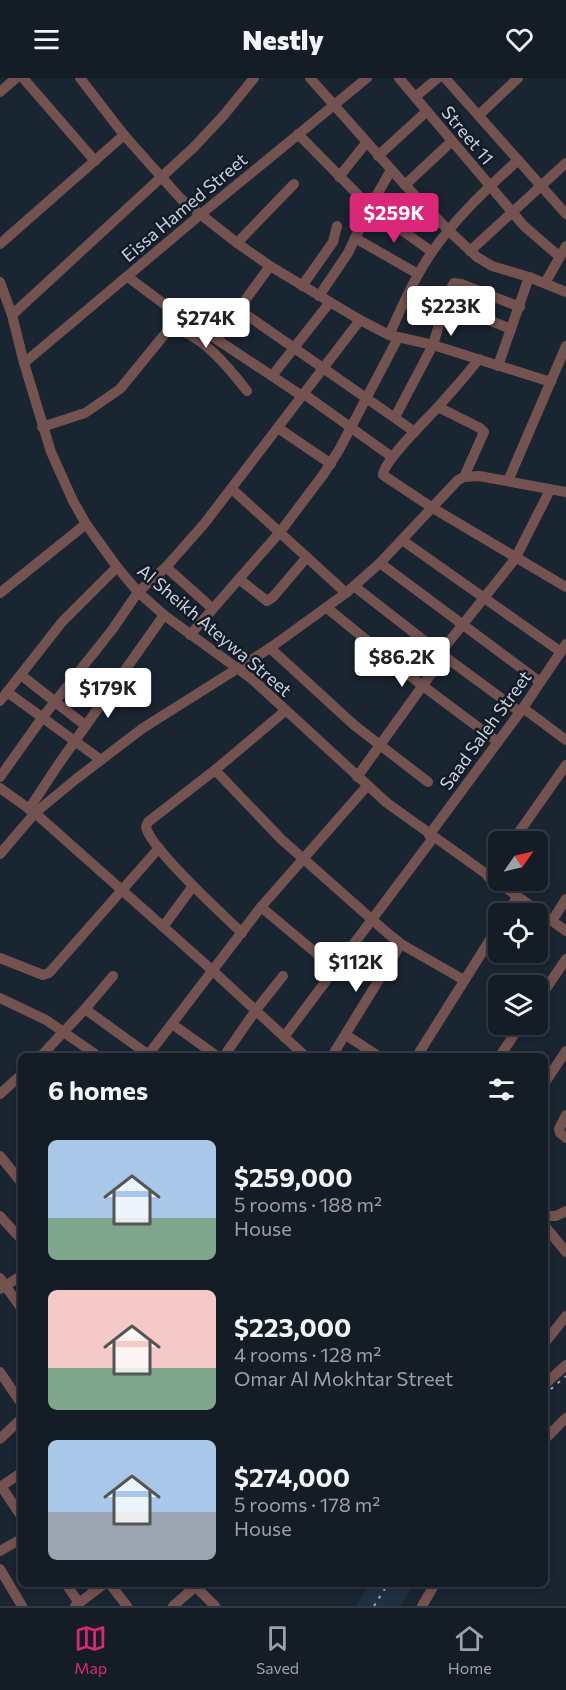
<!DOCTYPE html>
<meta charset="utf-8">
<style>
body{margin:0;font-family:Commissioner,sans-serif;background:#212932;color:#f1f3f6;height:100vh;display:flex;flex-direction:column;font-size:22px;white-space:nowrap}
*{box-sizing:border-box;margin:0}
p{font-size:20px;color:#9da1a7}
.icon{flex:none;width:33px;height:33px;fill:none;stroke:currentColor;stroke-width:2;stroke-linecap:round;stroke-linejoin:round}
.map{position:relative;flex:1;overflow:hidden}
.panel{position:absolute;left:18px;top:975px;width:530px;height:534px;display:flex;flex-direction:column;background:#141c26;border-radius:9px;box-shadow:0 3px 9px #0003,0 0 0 2px #333a43}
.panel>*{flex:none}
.needle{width:39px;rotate:56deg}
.tools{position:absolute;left:488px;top:753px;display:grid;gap:12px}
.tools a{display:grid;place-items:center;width:60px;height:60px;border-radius:9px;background:#141c26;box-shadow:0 3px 9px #0003,0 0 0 2px #333a43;font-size:30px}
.price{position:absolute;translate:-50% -51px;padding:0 14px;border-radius:6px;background:#fff;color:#222;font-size:20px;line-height:39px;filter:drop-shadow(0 2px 3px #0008)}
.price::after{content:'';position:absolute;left:50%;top:36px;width:18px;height:14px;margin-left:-9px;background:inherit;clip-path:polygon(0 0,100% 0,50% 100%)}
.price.current{background:#db2777;color:#fff}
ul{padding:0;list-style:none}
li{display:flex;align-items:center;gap:18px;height:150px;padding:0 30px}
li span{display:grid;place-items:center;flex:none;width:168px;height:120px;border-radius:9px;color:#555}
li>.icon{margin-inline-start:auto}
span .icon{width:72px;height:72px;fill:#fffc;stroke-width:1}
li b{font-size:26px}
h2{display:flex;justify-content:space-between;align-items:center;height:72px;padding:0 30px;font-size:26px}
header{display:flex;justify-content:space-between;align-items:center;height:78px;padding:0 30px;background:#141c26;font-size:27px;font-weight:800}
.tab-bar{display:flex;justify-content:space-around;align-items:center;height:84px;border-top:2px solid #333a43;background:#141c26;font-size:16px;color:#9da1a7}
.tab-bar a{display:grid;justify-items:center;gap:3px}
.tab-bar .current{color:#db2777}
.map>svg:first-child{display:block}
.built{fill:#202f41}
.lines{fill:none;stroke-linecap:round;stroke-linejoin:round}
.minor{stroke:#74524f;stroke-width:10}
.rail{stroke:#9ea6b0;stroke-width:2;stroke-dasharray:3 6;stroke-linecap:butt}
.labels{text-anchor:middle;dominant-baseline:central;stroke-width:5;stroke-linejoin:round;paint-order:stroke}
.street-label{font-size:18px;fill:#cbd2db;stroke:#111b28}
</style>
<header><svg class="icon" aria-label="menu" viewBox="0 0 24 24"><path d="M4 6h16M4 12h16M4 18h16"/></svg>Nestly<svg class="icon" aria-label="heart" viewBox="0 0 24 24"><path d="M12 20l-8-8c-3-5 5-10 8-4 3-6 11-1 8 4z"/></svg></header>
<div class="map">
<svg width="566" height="1528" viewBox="0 0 566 1528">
<rect width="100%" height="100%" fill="#1a2532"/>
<path class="built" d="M370,1506h44l-14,22h-44z"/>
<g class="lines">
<g class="minor">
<path d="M23,0l72,83"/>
<path d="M80,0l44,57 57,64 56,44 33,23 90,54 29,15 44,10 118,37"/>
<path d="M310,0l95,107 43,45 29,27 15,9 37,11 37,15"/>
<path d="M399,0l125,148 36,31"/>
<path d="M445,0l121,136"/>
<path d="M0,14l16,-14"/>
<path d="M415,19l23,-19"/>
<path d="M479,37l39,-37"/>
<path d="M298,56l72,73 62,45"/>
<path d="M378,78l49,-45"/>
<path d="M339,99l27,-34"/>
<path d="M405,107l47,-44"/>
<path d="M355,160l63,36"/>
<path d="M237,165l57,-59"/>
<path d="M0,166l124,-109"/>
<path d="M470,173l96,-88"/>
<path d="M128,199l40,30 134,89"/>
<path d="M0,204l12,33 12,48 27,89 22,49 13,23 31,43 21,25 26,23 88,64 135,124 179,128"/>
<path d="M545,205l21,-37"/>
<path d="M302,208l31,-44 4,-16"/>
<path d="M319,218l29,-43 22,-46 21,-37"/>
<path d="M238,231l177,123"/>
<path d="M469,234l42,17"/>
<path d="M12,237l182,-168 30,-32 30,-37"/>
<path d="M389,257c13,-28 25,-57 43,-83 24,-35 55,-63 86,-92"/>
<path d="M217,261l53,-73"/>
<path d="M479,281c-11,14 -22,27 -34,40 -11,14 -62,61 -62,76l48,32 135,80"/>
<path d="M24,285l176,-148 167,-137"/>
<path d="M498,288l31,-89"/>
<path d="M272,298l58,-74"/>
<path d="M304,316l88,63"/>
<path d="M438,329l42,21 4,4 -20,45"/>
<path d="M395,339l38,-72 15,-52 6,-10 7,1 59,23"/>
<path d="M42,349l43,-14 35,-24 49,-60c29,0 61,40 78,62"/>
<path d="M278,350l53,36"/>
<path d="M508,403l58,-135"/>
<path d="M232,411l114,104"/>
<path d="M402,462l159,112"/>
<path d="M380,485l160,119"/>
<path d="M166,489l47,42"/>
<path d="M239,501l28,22 6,-4 34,-40"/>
<path d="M354,508l86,67 80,59"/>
<path d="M0,515l86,-69"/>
<path d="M327,530l96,78 75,56"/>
<path d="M190,557l90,-103 43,-57 16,-25 59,-112"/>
<path d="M270,570l84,77 74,57"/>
<path d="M440,575l75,-94 35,-69"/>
<path d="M21,597l65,51"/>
<path d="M7,614l94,68"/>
<path d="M0,623l62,-79 55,-55"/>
<path d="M523,630l43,32"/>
<path d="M215,692l66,69 104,92 16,13 63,36"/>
<path d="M0,699l42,-59 70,-88 26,-38 28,-25 38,-43 156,-204"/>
<path d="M357,699l87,-121"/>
<path d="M0,710l35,25 178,158 92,85"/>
<path d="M29,731l29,-44 106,-150"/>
<path d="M429,757l94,-127 43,-64"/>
<path d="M512,764l54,-77"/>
<path d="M0,776l35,-41 41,-34 67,-51 127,-80 76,-55 34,-30 78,-83 6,-3 15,-1 87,16"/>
<path d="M488,799l10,-15"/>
<path d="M261,829l74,62"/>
<path d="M507,836l10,-17"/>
<path d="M552,843l14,-22"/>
<path d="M163,849l30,-41"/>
<path d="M242,855c-19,-18 -92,-85 -96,-106l2,-5 67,-52 70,-59"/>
<path d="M0,880l43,17 6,-2 110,-125"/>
<path d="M0,920l46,22 52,36"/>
<path d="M537,924l29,-43"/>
<path d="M85,931l65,47"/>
<path d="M172,946l45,32"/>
<path d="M346,957l32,21"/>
<path d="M284,959l149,-199"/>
<path d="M148,977l113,-148 106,-121"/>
<path d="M41,978l44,-47 28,-33"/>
<path d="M224,978l32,-46 27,-34"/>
<path d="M332,978l69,-112"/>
<path d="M417,978l81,-129"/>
<path d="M500,978l21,-32"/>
<path d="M544,1006l22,-33"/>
<path d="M0,1016l21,-19"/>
<path d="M566,1037l-7,14 1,4 6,5"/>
<path d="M0,1078l21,26"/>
<path d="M0,1138l21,23"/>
<path d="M544,1138h12l10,-5"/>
<path d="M544,1147l22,27"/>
<path d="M0,1200l21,30"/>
<path d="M0,1211l21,-13"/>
<path d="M544,1266l22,-28"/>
<path d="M0,1294l21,31"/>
<path d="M544,1307l22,-20"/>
<path d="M0,1361l21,-20"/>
<path d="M544,1362l22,-22"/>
<path d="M1,1408l20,30"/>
<path d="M0,1409l21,-14"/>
<path d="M0,1473l21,-12"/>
<path d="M0,1491l22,37"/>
<path d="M66,1506l13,19"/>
<path d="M110,1506l17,22"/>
<path d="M193,1506l22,22"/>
<path d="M75,1528l29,-22"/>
<path d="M173,1528l22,-19"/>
<path d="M422,1528l13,-22"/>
</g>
<g class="rail">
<path d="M544,1317l22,-19"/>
<path d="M374,1528l14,-22"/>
</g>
</g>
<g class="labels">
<g class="street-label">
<text transform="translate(468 57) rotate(50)">Street 11</text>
<text transform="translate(184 129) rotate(-40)">Eissa Hamed Street</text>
<text transform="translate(215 552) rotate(40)">Al Sheikh Ateywa Street</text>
<text transform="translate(485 652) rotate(-54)">Saad Saleh Street</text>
</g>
</g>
</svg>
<div class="tools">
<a><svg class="needle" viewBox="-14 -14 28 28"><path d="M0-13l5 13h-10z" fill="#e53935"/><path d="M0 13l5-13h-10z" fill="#9da1a7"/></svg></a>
<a><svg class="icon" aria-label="locate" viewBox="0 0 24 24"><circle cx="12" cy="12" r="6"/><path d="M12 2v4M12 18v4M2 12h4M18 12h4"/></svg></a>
<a><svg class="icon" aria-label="layers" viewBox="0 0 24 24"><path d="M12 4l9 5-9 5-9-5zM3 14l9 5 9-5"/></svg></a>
</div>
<b class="price current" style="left:394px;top:166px">$259K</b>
<b class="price" style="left:451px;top:259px">$223K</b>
<b class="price" style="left:206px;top:271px">$274K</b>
<b class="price" style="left:402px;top:610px">$86.2K</b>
<b class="price" style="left:108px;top:641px">$179K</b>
<b class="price" style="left:356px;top:915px">$112K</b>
<section class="panel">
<h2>6 homes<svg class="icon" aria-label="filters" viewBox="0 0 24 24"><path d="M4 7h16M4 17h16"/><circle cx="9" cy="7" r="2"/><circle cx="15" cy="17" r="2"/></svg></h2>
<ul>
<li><span style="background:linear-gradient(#a9c7e8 65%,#7fa58c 0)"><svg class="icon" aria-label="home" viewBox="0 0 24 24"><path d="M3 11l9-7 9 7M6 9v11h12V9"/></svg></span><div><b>$259,000</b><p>5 rooms · 188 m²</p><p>House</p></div></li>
<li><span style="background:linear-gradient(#f6c9c9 65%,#7fa58c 0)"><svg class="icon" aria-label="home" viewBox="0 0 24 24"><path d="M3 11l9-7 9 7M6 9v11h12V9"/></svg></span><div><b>$223,000</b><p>4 rooms · 128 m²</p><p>Omar Al Mokhtar Street</p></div></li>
<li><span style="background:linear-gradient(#a9c7e8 60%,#9aa5b1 0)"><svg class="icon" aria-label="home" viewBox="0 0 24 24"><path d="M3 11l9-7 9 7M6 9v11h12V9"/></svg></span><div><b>$274,000</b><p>5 rooms · 178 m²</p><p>House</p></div></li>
</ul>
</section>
</div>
<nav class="tab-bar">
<a class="current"><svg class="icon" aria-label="map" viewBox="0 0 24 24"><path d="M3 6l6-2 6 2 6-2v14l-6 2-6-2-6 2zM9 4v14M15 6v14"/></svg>Map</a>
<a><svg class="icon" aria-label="saved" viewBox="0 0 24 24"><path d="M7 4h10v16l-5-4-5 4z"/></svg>Saved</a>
<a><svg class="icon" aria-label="home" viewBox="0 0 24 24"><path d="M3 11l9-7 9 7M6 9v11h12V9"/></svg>Home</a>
</nav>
